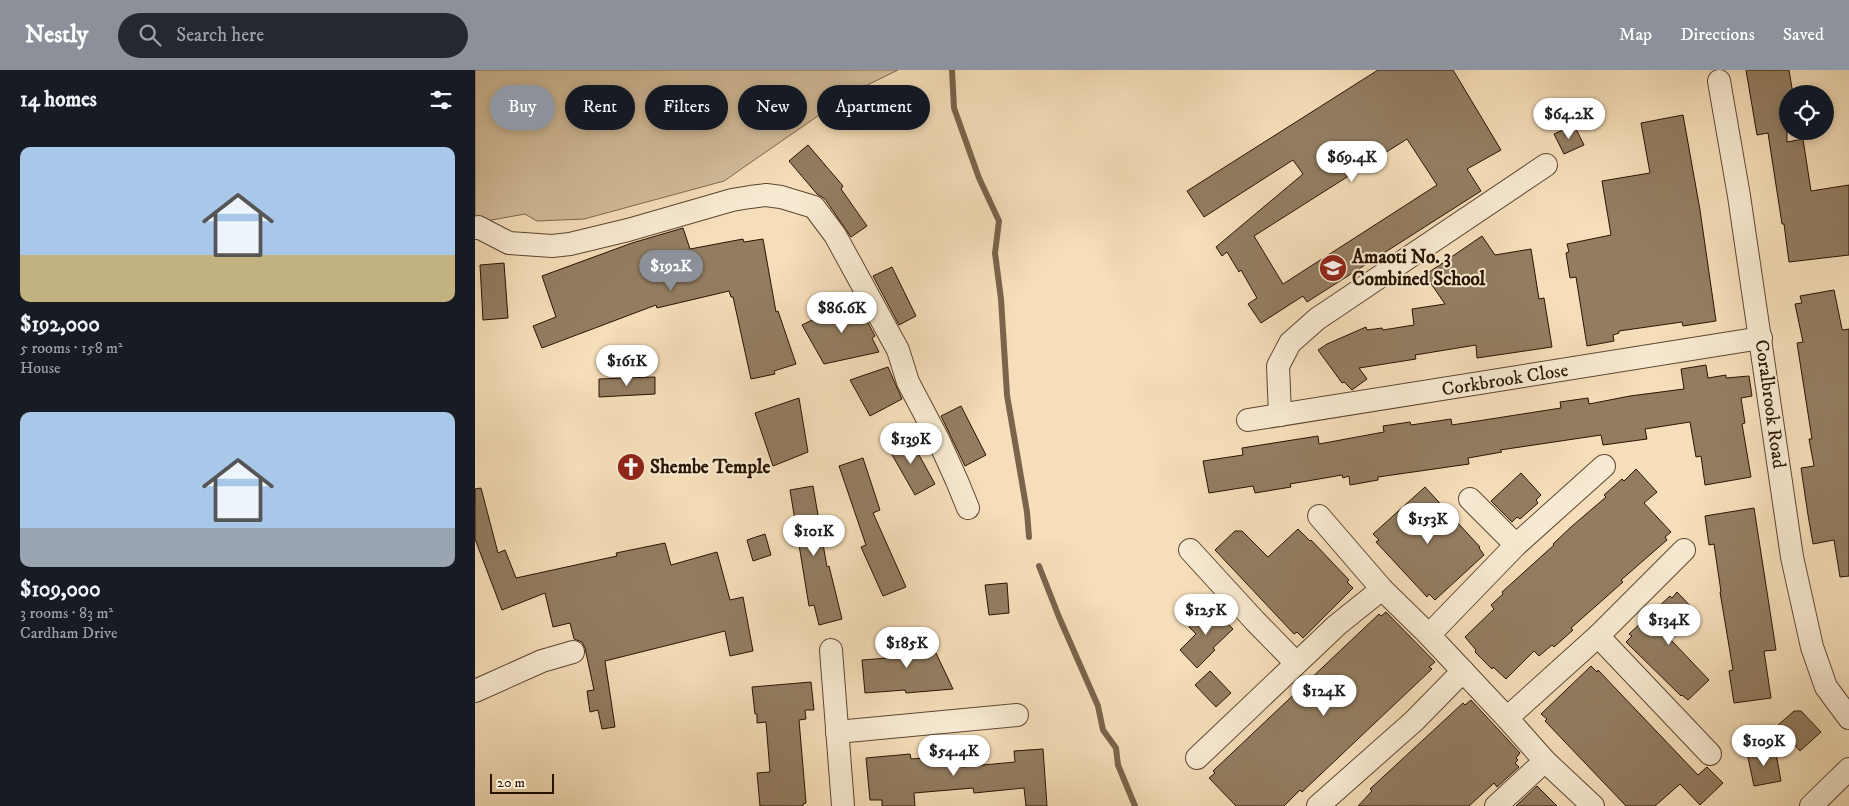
<!DOCTYPE html>
<meta charset="utf-8">
<style>
body{margin:0;font-family:"IM FELL DW Pica",serif;background:#242831;color:#f1f3f6;height:100vh;display:flex;flex-direction:column;font-size:19px;white-space:nowrap}
*{box-sizing:border-box;margin:0}
p{font-size:16px;color:#9ea1a6}
.icon{flex:none;width:28px;height:28px;fill:none;stroke:currentColor;stroke-width:2;stroke-linecap:round;stroke-linejoin:round}
.map{position:relative;flex:1;overflow:hidden}
.panel{display:flex;flex-direction:column;background:#171b24;width:475px}
.panel>*{flex:none}
.banner{position:absolute;left:15px;top:15px;width:475px;height:45px;display:flex;gap:10px}
.tools{position:absolute;left:1304px;top:15px;display:grid;gap:10px}
.tools a{display:grid;place-items:center;width:55px;height:55px;border-radius:50%;background:#171b24;box-shadow:0 2px 8px #0003;font-size:25px}
.scale{position:absolute;left:15px;bottom:12px;width:64px;box-sizing:border-box;padding-left:5px;border:2px solid #291402;border-top:0;font-size:14px;line-height:18px;white-space:nowrap;color:#291402;-webkit-text-stroke:4px #f8ead2;paint-order:stroke}
.price{position:absolute;translate:-50% -42px;padding:0 11px;border-radius:18px;background:#fff;color:#222;font-size:16px;line-height:32px;filter:drop-shadow(0 1px 2px #0008)}
.price::after{content:'';position:absolute;left:50%;top:30px;width:15px;height:11px;margin-left:-8px;background:inherit;clip-path:polygon(0 0,100% 0,50% 100%)}
.price.on{background:#8c9099;color:#fff}
ul{padding:0;list-style:none}
li{display:grid;align-content:center;gap:10px;height:265px;padding:0 20px}
li span{display:grid;place-items:center;height:155px;border-radius:10px;color:#555}
li>.icon{margin-inline-start:auto}
span .icon{width:90px;height:90px;fill:#fffc;stroke-width:1}
li b{font-size:21px}
h2{display:flex;justify-content:space-between;align-items:center;height:60px;padding:0 20px;font-size:21px}
.tag{padding:0 18px;border-radius:22px;background:#171b24;box-shadow:0 2px 8px #0003;font-size:18px;line-height:45px}
.tag.on{background:#8c9099;color:#fff}
header{display:flex;align-items:center;gap:30px;box-sizing:border-box;height:70px;padding:0 25px;background:#8c9099;color:#fff}
header strong{font-size:24px}
nav{display:flex;gap:28px;margin-inline-start:auto;font-size:18px}
.search{width:350px;height:45px;background:#242831;display:flex;align-items:center;gap:12px;box-sizing:border-box;padding:0 18px;border-radius:28px;color:#9ea1a6;font-size:19px}
main{display:flex;flex:1;min-height:0}
.map>svg:first-child{display:block}
.green{fill:#d2bc9a;stroke:#7e684e}
.lines{fill:none;stroke-linecap:round;stroke-linejoin:round}
.stream{stroke:#7a644b;stroke-width:6}
.building{fill:#937d61;stroke:#291402;fill-rule:evenodd}
.minor-casing{stroke:#5c4630;stroke-width:24}
.minor{stroke:#f8ead2;stroke-width:22}
.labels{text-anchor:middle;dominant-baseline:central;stroke-width:4;stroke-linejoin:round;paint-order:stroke}
.poi-label{font-size:19px;font-weight:bold;fill:#291402;stroke:#f8ead2;text-anchor:start}
.street-label{font-size:19px;fill:#291402;stroke:#f8ead2}
</style>
<header>
<strong>Nestly</strong>
<div class="search"><svg class="icon" aria-label="search" viewBox="0 0 24 24"><circle cx="10" cy="10" r="6"/><path d="M15 15l6 6"/></svg>Search here</div>
<nav><a>Map</a><a>Directions</a><a>Saved</a></nav>
</header>
<main>
<section class="panel">
<h2>14 homes<svg class="icon" aria-label="filters" viewBox="0 0 24 24"><path d="M4 7h16M4 17h16"/><circle cx="9" cy="7" r="2"/><circle cx="15" cy="17" r="2"/></svg></h2>
<ul>
<li><span style="background:linear-gradient(#a9c7e8 70%,#c2b280 0)"><svg class="icon" aria-label="home" viewBox="0 0 24 24"><path d="M3 11l9-7 9 7M6 9v11h12V9"/></svg></span><div><b>$192,000</b><p>5 rooms · 158 m²</p><p>House</p></div></li>
<li><span style="background:linear-gradient(#a9c7e8 75%,#9aa5b1 0)"><svg class="icon" aria-label="home" viewBox="0 0 24 24"><path d="M3 11l9-7 9 7M6 9v11h12V9"/></svg></span><div><b>$109,000</b><p>3 rooms · 83 m²</p><p>Cardham Drive</p></div></li>
</ul>
</section>
<div class="map">
<svg width="1374" height="736" viewBox="0 0 1374 736">
<rect width="100%" height="100%" fill="#f5deb9"/>
<filter id="stains"><feTurbulence type="fractalNoise" baseFrequency=".004" numOctaves="4"/><feColorMatrix values="0 0 0 0 .2 0 0 0 0 .09 0 0 0 0 .02 0 0 0 .5 -.17"/></filter>
<radialGradient id="worn" r=".72"><stop offset=".6" stop-color="#630" stop-opacity="0"/><stop offset="1" stop-color="#630" stop-opacity=".3"/></radialGradient>
<path class="green" d="M0,0h423l-47,23 -127,88 -140,38 -47,2 -12,-7 -50,9z"/>
<g class="lines">
<g class="stream">
<path d="M477,0l2,38 25,70 20,43 -4,32 6,46 6,96 20,117 2,25"/>
<path d="M564,496l20,51 39,89 5,24 13,18 2,17 17,41"/>
</g>
</g>
<g class="building">
<path d="M903,0h75l48,80 -34,19 14,22 -174,111 -4,-6 -42,27 -13,-19 9,-6 -16,-28 -2,2 -12,-20 -5,4 -6,-9 87,-73 -10,-14 -89,57 -17,-26zM932,69l30,46 -154,99 -29,-48z"/>
<path d="M1271,0h43l4,24h-6v48l16,-3 8,52 38,-6v70l-60,7 -5,-38h-2l-14,-91 -11,2z"/>
<path d="M1208,45l17,95 16,111 -33,5 -1,-4 -63,9v2l-6,2 1,6 -27,5 -11,-69 -6,1 -4,-25 3,-1 -2,-8 44,-9 -9,-54 48,-8 -9,-50z"/>
<path d="M1099,55l10,20 -20,9 -10,-20z"/>
<path d="M333,75l35,41 -2,3 26,37 -16,11 -26,-38 -8,-5 -28,-33z"/>
<path d="M208,158l7,21 53,-10 1,3 19,-3 13,73 2,-1 18,53 -22,7 1,3 -24,5 -18,-82h-2l-2,-6 -72,17 -1,-3 -114,43 -9,-22 23,-9 -14,-41 90,-33z"/>
<path d="M1007,166l13,19 36,-6 8,50 5,-1 8,49 -75,11 -1,-13 -61,10 1,4 -57,9 8,11 -15,11 -8,-8 -2,1 -24,-33 9,-6 39,-17 1,3 15,-2 1,2 31,-5 -2,-16 33,-5 -20,-29z"/>
<path d="M29,193l4,55 -25,2 -3,-55z"/>
<path d="M417,197l24,49 -17,9 -26,-49z"/>
<path d="M1359,220l8,39 1,1 6,-1v247l-9,1 -6,-37 -21,4 -5,-29 -7,-47 13,-2 -5,-27h3l-15,-96 6,-1 -8,-38 7,-1 -2,-7z"/>
<path d="M380,229l20,37 -3,2 7,14 -55,12 -22,-39z"/>
<path d="M1231,295l2,13 18,-3v3l23,-2 3,20 -11,2 4,25 -3,1 9,53 -46,8 -4,-29 -5,1 -6,-35 -45,7 2,10 -44,6 -2,-10 -101,15 2,2 -34,6 1,6 -91,13v3l-28,5 -1,-9 -6,2 -1,-3 -52,9 1,3 -36,6 -2,-7 -44,7 -6,-32 40,-6 -1,-7 76,-12 1,8 65,-12 -1,-6 27,-4 1,3 40,-6 1,6 109,-17 -1,-6 28,-4 1,6 41,-8 54,-7 -3,-20z"/>
<path d="M413,297l14,32 -32,17 -20,-36z"/>
<path d="M180,307v17l-56,3v-18z"/>
<path d="M324,328l9,54 -35,14 -18,-53z"/>
<path d="M486,336l25,49 -21,11 -24,-50z"/>
<path d="M433,365l27,49 -20,11 -28,-49z"/>
<path d="M388,388l17,52 -7,3 33,74 -23,9 -22,-49 5,-2 -27,-79z"/>
<path d="M1161,399l21,23 -13,11 27,29 -6,5 2,3 -46,40 2,2 -52,46 2,2 -19,17 -2,-2 -13,11 -5,-5 -28,28 -13,-12 -1,2 -17,-17 1,-2 -11,-13 29,-28 -3,-4 12,-11 -1,-2 52,-47 -1,-1 18,-17 35,-30 -2,-2 18,-16 2,2z"/>
<path d="M1046,403l20,22 -5,5 2,3 -18,16 -3,-2 -5,5 -21,-21z"/>
<path d="M338,416l14,81 2,-1 13,53 -23,6 -5,-20 -5,1 -19,-116z"/>
<path d="M950,417l55,60 -1,1 5,7 -49,45 -6,-6 -2,3 -51,-55 3,-2 -6,-6z"/>
<path d="M6,418l17,65 7,-3 11,28 101,-22 -1,-3 49,-10 6,22 46,-13 13,48 13,-3 10,54 -23,5 -5,-25 -120,30 10,66 -13,2 -4,-19 -8,2 -3,-21 7,-1 -9,-42 -3,-6 -8,-3 -4,-16 -17,4 -8,-34 -43,17 -27,-71v-50z"/>
<path d="M1279,438l22,142 -12,1 7,47 -37,5 -5,-32 4,-1 -13,-78h1l-7,-48 -5,1 -4,-29z"/>
<path d="M823,459l12,12 1,-1 38,40 -2,2 6,6 -50,50 -6,-6 -3,2 -79,-84 20,-19h7l26,26z"/>
<path d="M290,464l6,21 -18,6 -6,-21z"/>
<path d="M532,513l2,30 -20,2 -4,-30z"/>
<path d="M1202,522l21,22 -27,26 38,40 -21,20 -6,-5 -1,1 -55,-54 6,-6 -3,-2 41,-38 2,2z"/>
<path d="M736,536l22,23 -20,19 2,2 -18,18 -17,-18 16,-16 -7,-7z"/>
<path d="M911,542l49,50 -6,5 3,2 -130,123 -2,-2 -16,16h-48l-27,-28 6,-5 -2,-2 166,-157 2,2z"/>
<path d="M452,562l2,22 7,-1 17,36 -47,4 -1,-3 -40,3 -3,-33 38,-3 -3,-22z"/>
<path d="M1116,596l6,6 1,-2 100,105 9,-8 16,16 -23,22 -20,-21 -25,22h-29l-81,-85 2,-2 -6,-5z"/>
<path d="M735,601l21,22 -15,14 -21,-22z"/>
<path d="M336,612l3,28h-9l1,9 -7,1 7,83 -3,1v2h-43l-3,-33 13,-1 -4,-50 -9,1v-9h-2l-3,-27z"/>
<path d="M996,630l49,53 -4,5 2,2 -3,3 4,4 -22,20 -3,-4 -25,23h-111l14,-15 -2,-2 93,-86 2,2z"/>
<path d="M1319,641h7l20,21 -21,19 -23,-25z"/>
<path d="M1300,678l6,33 -27,5 -7,-33z"/>
<path d="M568,679l4,57h-21l-2,-18 -50,5 -1,-5 -59,5 1,13h-33v-6h-12l-4,-42 44,-4 1,5 50,-4 1,12 53,-5 -1,-11z"/>
<path d="M1062,716l20,20h-41z"/>
</g>
<g class="lines">
<defs>
<g id="minor">
<path d="M1244,11l20,115 53,361 20,90 14,40 23,31"/>
<path d="M0,158l3,-1 31,16 43,3 18,-2 58,-14 104,-30 18,-3 16,-2 15,2 33,10 21,28 63,115 10,32 30,57 19,42 11,27"/>
<path d="M805,345l-2,-49 12,-23 27,-24 229,-154"/>
<path d="M773,350l513,-82"/>
<path d="M995,429l46,46"/>
<path d="M844,446l63,73 47,46 78,83 38,43 48,45"/>
<path d="M715,480l65,71 41,42"/>
<path d="M954,565l87,-90 88,-79"/>
<path d="M1123,566l112,118"/>
<path d="M356,580l12,156"/>
<path d="M0,621l67,-30 31,-9"/>
<path d="M1032,648l91,-82 86,-86"/>
<path d="M362,662l180,-17"/>
<path d="M722,688l140,-133 45,-36"/>
<path d="M843,736l96,-85 49,-50"/>
<path d="M1021,736l49,-45"/>
<path d="M1336,736l38,-37"/>
</g>
</defs>
<use href="#minor" class="minor-casing"/>
<use href="#minor" class="minor"/>
</g>
<defs>
<symbol id="school-disc" viewBox="-11 -11 22 22"><circle r="9.5" fill="#8f2418" stroke="#f8ead2"/><path d="M0-5L7-2L0 1L-7-2ZM-4 1L0 2.5L4 1V4Q0 6-4 4Z" fill="#fff"/></symbol>
<symbol id="church-disc" viewBox="-11 -11 22 22"><circle r="9.5" fill="#8f2418" stroke="#f8ead2"/><path d="M-1.2-6h2.4v3.5h3.3v2.4h-3.3V6h-2.4V-.1h-3.3v-2.4h3.3Z" fill="#fff"/></symbol>
</defs>
<g fill-rule="evenodd">
<use href="#school-disc" x="842" y="182" width="32" height="32"/>
<use href="#church-disc" x="140" y="381" width="32" height="32"/>
</g>
<g class="labels">
<g class="poi-label">
<text x="877" y="187">Amaoti No. 3<tspan x="877" dy="22">Combined School</tspan></text>
<text x="175" y="397">Shembe Temple</text>
</g>
<g class="street-label">
<text transform="translate(1030 310) rotate(-9)">Corkbrook Close</text>
<text transform="translate(1295 334) rotate(82)">Coralbrook Road</text>
</g>
</g>
<rect width="100%" height="100%" filter="url(#stains)"/>
<rect width="100%" height="100%" fill="url(#worn)"/>
</svg>
<div class="tools">
<a><svg class="icon" aria-label="locate" viewBox="0 0 24 24"><circle cx="12" cy="12" r="6"/><path d="M12 2v4M12 18v4M2 12h4M18 12h4"/></svg></a>
</div>
<div class="scale">20 m</div>
<b class="price" style="left:1094px;top:70px">$64.2K</b>
<b class="price" style="left:877px;top:113px">$69.4K</b>
<b class="price on" style="left:196px;top:222px">$192K</b>
<b class="price" style="left:367px;top:264px">$86.6K</b>
<b class="price" style="left:152px;top:317px">$161K</b>
<b class="price" style="left:436px;top:395px">$139K</b>
<b class="price" style="left:953px;top:475px">$153K</b>
<b class="price" style="left:339px;top:487px">$101K</b>
<b class="price" style="left:731px;top:566px">$125K</b>
<b class="price" style="left:1194px;top:576px">$134K</b>
<b class="price" style="left:432px;top:599px">$185K</b>
<b class="price" style="left:849px;top:647px">$124K</b>
<b class="price" style="left:1289px;top:697px">$109K</b>
<b class="price" style="left:479px;top:707px">$54.4K</b>
<div class="banner">
<a class="tag on">Buy</a>
<a class="tag">Rent</a>
<a class="tag">Filters</a>
<a class="tag">New</a>
<a class="tag">Apartment</a>
</div>
</div>
</main>
